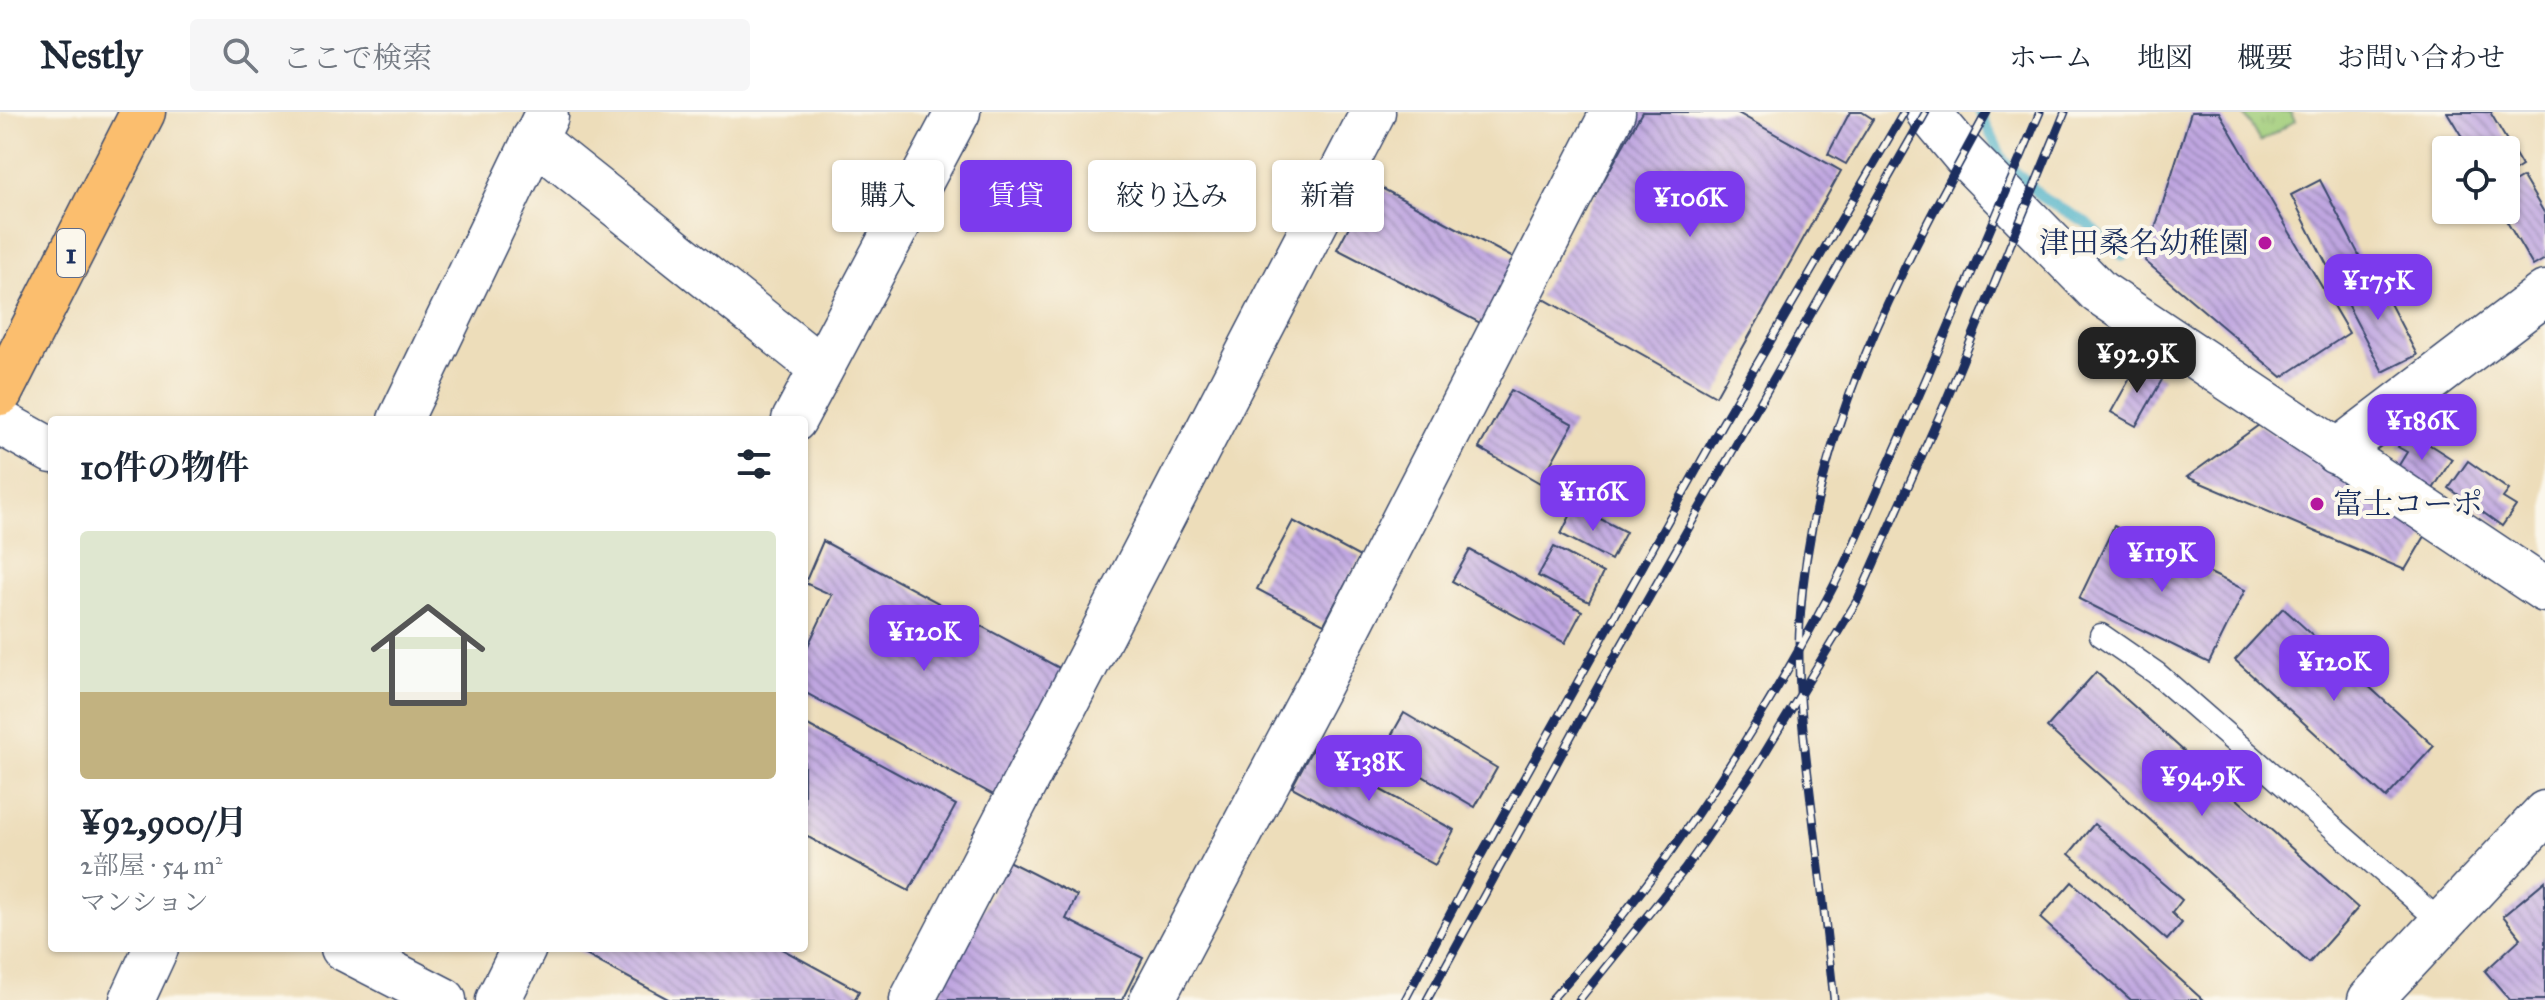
<!DOCTYPE html>
<html lang="ja">
<meta charset="utf-8">
<style>
body{margin:0;font-family:"IM FELL Great Primer","Noto Serif JP",serif;background:#f6f6f7;color:#1f2937;height:100vh;display:flex;flex-direction:column;font-size:30px;white-space:nowrap}
*{box-sizing:border-box;margin:0}
p{font-size:26px;color:#747a83}
.icon{flex:none;width:44px;height:44px;fill:none;stroke:currentColor;stroke-width:2;stroke-linecap:round;stroke-linejoin:round}
.map{position:relative;flex:1;overflow:hidden}
.drawer{position:absolute;left:48px;top:304px;width:760px;height:536px;display:flex;flex-direction:column;background:#fff;border-radius:8px;box-shadow:0 2px 6px #0004}
.drawer>*{flex:none}
.hud{position:absolute;left:832px;top:48px;width:760px;height:72px;display:flex;gap:16px}
.tools{position:absolute;left:2432px;top:24px;display:grid;gap:16px}
.tools a{display:grid;place-items:center;width:88px;height:88px;border-radius:8px;background:#fff;box-shadow:0 2px 6px #0004;font-size:40px}
.price{position:absolute;translate:-50% -68px;padding:0 18px;border-radius:16px;background:#7c3aed;color:#fff;font-size:26px;line-height:52px;filter:drop-shadow(0 2px 4px #0008)}
.price::after{content:'';position:absolute;left:50%;top:48px;width:24px;height:18px;margin-left:-12px;background:inherit;clip-path:polygon(0 0,100% 0,50% 100%)}
.price.active{background:#222;color:#fff}
ul{padding:0;list-style:none}
li{display:grid;align-content:center;gap:16px;height:424px;padding:0 32px}
li+li{border-top:2px solid #e0e1e3}
li span{display:grid;place-items:center;height:248px;border-radius:8px;color:#555}
li>.icon{margin-inline-start:auto}
span .icon{width:144px;height:144px;fill:#fffc;stroke-width:1}
li b{font-size:34px}
h2{display:flex;justify-content:space-between;align-items:center;height:96px;padding:0 32px;font-size:34px}
.tag{padding:0 28px;border-radius:8px;background:#fff;box-shadow:0 2px 6px #0004;font-size:28px;line-height:72px}
.tag.active{background:#7c3aed;color:#fff}
header{display:flex;align-items:center;gap:48px;box-sizing:border-box;height:112px;padding:0 40px;background:#fff;border-bottom:2px solid #e0e1e3}
header strong{font-size:38px}
nav{display:flex;gap:44px;margin-inline-start:auto;font-size:28px}
.search{width:560px;height:72px;background:#f6f6f7;display:flex;align-items:center;gap:20px;box-sizing:border-box;padding:0 28px;border-radius:8px;color:#747a83;font-size:30px}
.map>svg:first-child{display:block}
.grass{fill:url(#grass-tufts);stroke:#5e7e6c;stroke-width:2}
.lines{fill:none;stroke-linecap:round;stroke-linejoin:round}
.stream{stroke:#47afc6;stroke-width:11}
.building{fill:url(#building-back-hatch)}
.lane-casing{stroke:#3a496c;stroke-width:25}
.street-casing{stroke:#3a496c;stroke-width:47}
.highway-casing{stroke:#3a496c;stroke-width:47}
.lane{stroke:#fff;stroke-width:22}
.street{stroke:#fff;stroke-width:44}
.highway{stroke:#fbbe6e;stroke-width:44}
.rail-casing{stroke:#1b2f5e;stroke-width:9}
.rail{stroke:#fbf7ec;stroke-width:6;stroke-dasharray:18;stroke-linecap:butt}
.poi-dot{fill:#b5179e;stroke:#fbf7ec;stroke-width:3}
.labels{text-anchor:middle;dominant-baseline:central;stroke-width:8;stroke-linejoin:round;paint-order:stroke}
.shield{fill:#fbf7ec;stroke:#5e6b89;stroke-width:2}
.shield-label{font-size:28px;font-weight:bold;fill:#1b2f5e}
.poi-label{font-size:30px;fill:#1b2f5e;stroke:#fbf7ec;text-anchor:end}
</style>
<header>
<strong>Nestly</strong>
<div class="search"><svg class="icon" aria-label="search" viewBox="0 0 24 24"><circle cx="10" cy="10" r="6"/><path d="M15 15l6 6"/></svg>ここで検索</div>
<nav><a>ホーム</a><a>地図</a><a>概要</a><a>お問い合わせ</a></nav>
</header>
<div class="map">
<svg width="2545" height="888" viewBox="0 0 2545 888">
<defs>
<pattern id="grass-tufts" width="24" height="20" patternUnits="userSpaceOnUse" patternTransform="scale(2)"><rect width="24" height="20" fill="#a1cd7a"/><path d="M3 7l-1-3M5 7V3M7 7l1-3M15 17l-1-3M17 17v-4M19 17l1-3" fill="none" stroke="#8ab06c"/></pattern>
<pattern id="building-back-hatch" width="6" height="6" patternUnits="userSpaceOnUse" patternTransform="scale(2)"><rect width="6" height="6" fill="#bfa6e0"/><path d="M-1 5l2 2M0 0l6 6M5-1l2 2" fill="none" stroke="#9a88b9"/></pattern>
</defs>
<rect width="100%" height="100%" fill="#fbf7ec"/>
<filter id="ink" filterUnits="userSpaceOnUse"><feTurbulence type="fractalNoise" baseFrequency=".0125" numOctaves="2"/><feDisplacementMap in="SourceGraphic" scale="16" xChannelSelector="R" yChannelSelector="G"/><feConvolveMatrix kernelMatrix="1 2 1 2 8 2 1 2 1" color-interpolation-filters="sRGB"/></filter>
<filter id="wash" filterUnits="userSpaceOnUse"><feTurbulence type="fractalNoise" baseFrequency=".006" numOctaves="4" result="noise"/><feDisplacementMap in="SourceGraphic" scale="32" xChannelSelector="R" yChannelSelector="G"/><feGaussianBlur stdDeviation="1.8" result="paint"/><feColorMatrix in="noise" values="0 0 0 0 0 0 0 0 0 0 0 0 0 0 0 0 0 1.4 0 .05"/><feComposite in="paint" operator="in"/></filter>
<g filter="url(#wash)">
<rect width="100%" height="100%" fill="#edddba"/>
<path class="grass" d="M2243,0h47l5,9 -35,21z"/>
<g class="lines">
<path class="stream" d="M1980,0l23,48 41,39 43,24 36,33"/>
</g>
<g id="blocks">
<g class="building">
<path d="M1642,0h94l105,59 -125,225 -177,-100z"/>
<path d="M1850,0h12l11,7 -27,45 -18,-10z"/>
<path d="M2191,0h28l130,221 -67,44 -137,-116z"/>
<path d="M2447,0h43l32,54 -16,10v-26h-36z"/>
<path d="M2523,65l22,37v45l-12,7 -33,-56h6v-23z"/>
<path d="M2320,68l40,77 -29,16 -40,-78z"/>
<path d="M1372,71l147,78 -35,64 -147,-76z"/>
<path d="M2373,159l44,84 -34,17 -44,-83z"/>
<path d="M2138,252l25,14 -27,48 -25,-14z"/>
<path d="M1511,278l62,34 -33,59 -61,-35z"/>
<path d="M2259,313l169,106 -23,39 -218,-93z"/>
<path d="M2408,319l44,28 -21,33 -35,-22 11,-18 -9,-5z"/>
<path d="M2468,349l41,29 -6,8 13,8 -14,20 -53,-38z"/>
<path d="M1575,394l51,26 -15,28 -50,-26z"/>
<path d="M1293,409l67,36 -36,67 -67,-35z"/>
<path d="M2114,414l131,64 -36,73 -130,-64z"/>
<path d="M823,429l242,130 -66,127 -195,-106v-38l28,-59 -27,-12z"/>
<path d="M1554,435l49,26 -14,29 -51,-26z"/>
<path d="M1470,438l112,61 -17,32 -113,-62z"/>
<path d="M2283,496l151,138 -48,52 -151,-138z"/>
<path d="M2096,560l262,236 -49,55 -262,-236z"/>
<path d="M1404,601l93,55 -22,39 -93,-55z"/>
<path d="M804,611l152,82 -47,86 -105,-56z"/>
<path d="M1317,628l56,30 -7,12 88,48 -19,35 -143,-78z"/>
<path d="M2094,712l88,76 -10,13 10,10 -15,17 -98,-86z"/>
<path d="M1008,749l69,35 -11,23 77,39 -21,42h-186z"/>
<path d="M2545,769v119h-35l-25,-29 36,-33 -18,-22z"/>
<path d="M2072,770l131,118h-72l-91,-82z"/>
<path d="M573,836h207l79,43 -4,9h-185z"/>
</g>
</g>
</g>
<g filter="url(#ink)">
<use href="#blocks" fill-opacity="0" stroke="#3a496c" stroke-width="2"/>
<g class="lines">
<defs>
<path id="lane" d="M2101,523l55,38 286,250"/>
<g id="street">
<path d="M1928,0l36,43 135,137 446,298"/>
<path d="M534,27l287,229"/>
<path d="M400,308l146,-304"/>
<path d="M794,308l164,-308"/>
<path d="M0,310l52,29"/>
<path d="M2336,340l209,-159"/>
<path d="M343,836l101,52"/>
<path d="M132,888l24,-52"/>
<path d="M498,888l26,-52"/>
<path d="M912,888l461,-888"/>
<path d="M1152,888l168,-317 293,-571"/>
<path d="M2370,888l175,-187"/>
</g>
<path id="highway" d="M0,281l143,-281"/>
</defs>
<use href="#lane" class="lane-casing"/>
<use href="#street" class="street-casing"/>
<use href="#highway" class="highway-casing"/>
<use href="#lane" class="lane"/>
<use href="#street" class="street"/>
<use href="#highway" class="highway"/>
<defs>
<g id="rail">
<path d="M1405,888l76,-145 241,-431 182,-312"/>
<path d="M1427,888l177,-324 322,-564"/>
<path d="M1551,888c111,-123 203,-263 280,-409 22,-41 39,-85 58,-128 52,-116 101,-234 151,-351"/>
<path d="M1579,888l106,-131 73,-105 100,-165 88,-198 119,-289"/>
<path d="M1834,888c-7,-66 -15,-133 -23,-199 -7,-60 -15,-121 -11,-181 11,-186 99,-348 187,-508"/>
</g>
</defs>
<use href="#rail" class="rail-casing"/>
<use href="#rail" class="rail"/>
</g>
</g>
<g class="poi-dot">
<circle cx="2265" cy="131" r="8"/>
<circle cx="2317" cy="392" r="8"/>
</g>
<g class="labels">
<rect class="shield" x="57" y="117" width="28" height="48" rx="6"/>
<g class="shield-label">
<text x="71" y="141">1</text>
</g>
<g class="poi-label">
<text x="2249" y="131">津田桑名幼稚園</text>
<text x="2333" y="392" text-anchor="start">富士コーポ</text>
</g>
</g>
</svg>
<div class="tools">
<a><svg class="icon" aria-label="locate" viewBox="0 0 24 24"><circle cx="12" cy="12" r="6"/><path d="M12 2v4M12 18v4M2 12h4M18 12h4"/></svg></a>
</div>
<b class="price" style="left:1690px;top:127px">¥106K</b>
<b class="price" style="left:2378px;top:210px">¥175K</b>
<b class="price active" style="left:2137px;top:283px">¥92.9K</b>
<b class="price" style="left:2422px;top:350px">¥186K</b>
<b class="price" style="left:1593px;top:421px">¥116K</b>
<b class="price" style="left:2162px;top:482px">¥119K</b>
<b class="price" style="left:924px;top:561px">¥120K</b>
<b class="price" style="left:2334px;top:591px">¥120K</b>
<b class="price" style="left:1369px;top:691px">¥138K</b>
<b class="price" style="left:2202px;top:706px">¥94.9K</b>
<div class="hud">
<a class="tag">購入</a>
<a class="tag active">賃貸</a>
<a class="tag">絞り込み</a>
<a class="tag">新着</a>
</div>
<section class="drawer">
<h2>10件の物件<svg class="icon" aria-label="filters" viewBox="0 0 24 24"><path d="M4 7h16M4 17h16"/><circle cx="9" cy="7" r="2"/><circle cx="15" cy="17" r="2"/></svg></h2>
<ul>
<li><span style="background:linear-gradient(#dfe7d0 65%,#c2b280 0)"><svg class="icon" aria-label="home" viewBox="0 0 24 24"><path d="M3 11l9-7 9 7M6 9v11h12V9"/></svg></span><div><b>¥92,900/月</b><p>2部屋 · 54 m²</p><p>マンション</p></div></li>
</ul>
</section>
</div>
